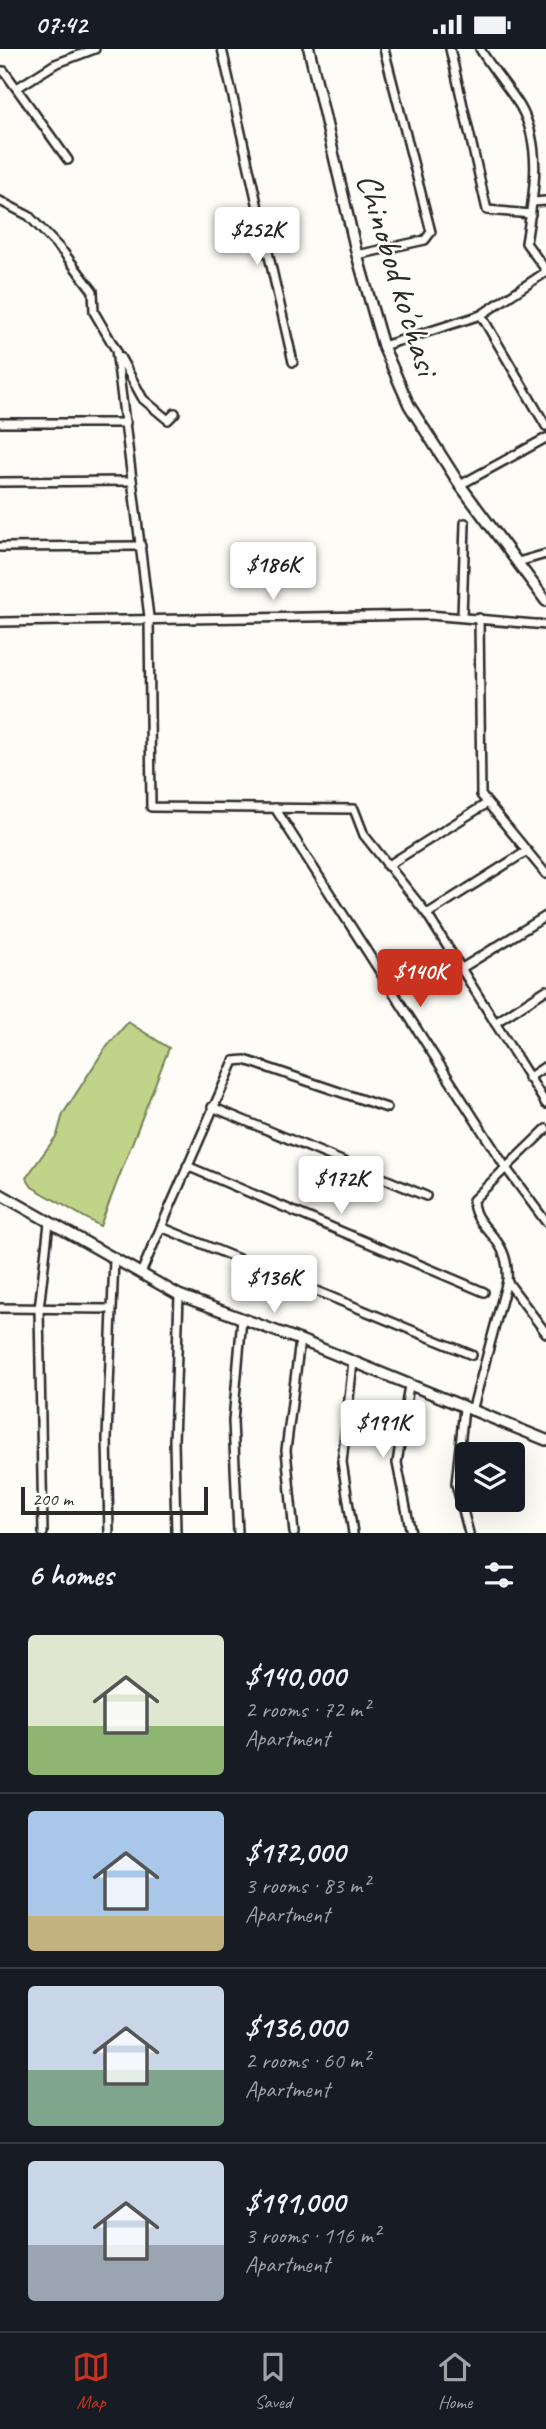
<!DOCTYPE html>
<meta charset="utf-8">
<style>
body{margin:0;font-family:Caveat,sans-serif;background:#242831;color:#f1f3f6;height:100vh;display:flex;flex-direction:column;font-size:26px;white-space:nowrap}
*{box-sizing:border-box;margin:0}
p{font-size:23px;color:#9ea1a6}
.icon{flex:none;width:38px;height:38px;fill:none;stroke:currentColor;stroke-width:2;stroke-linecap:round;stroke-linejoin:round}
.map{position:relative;height:1484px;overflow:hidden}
.sheet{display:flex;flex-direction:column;background:#171b24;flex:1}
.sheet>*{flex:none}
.tools{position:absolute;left:455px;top:1393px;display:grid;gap:14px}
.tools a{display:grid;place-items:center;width:70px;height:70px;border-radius:7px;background:#171b24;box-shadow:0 7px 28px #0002;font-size:35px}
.scale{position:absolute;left:21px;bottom:18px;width:187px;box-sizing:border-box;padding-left:7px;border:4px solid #2b2b2b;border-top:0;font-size:19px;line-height:24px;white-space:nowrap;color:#2b2b2b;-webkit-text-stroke:5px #fdfcf7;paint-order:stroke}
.price{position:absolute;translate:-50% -60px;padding:0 16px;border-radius:7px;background:#fff;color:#222;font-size:23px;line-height:46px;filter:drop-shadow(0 2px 4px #0008)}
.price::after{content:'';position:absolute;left:50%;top:42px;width:21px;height:16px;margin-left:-10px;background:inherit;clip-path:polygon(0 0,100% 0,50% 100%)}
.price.current{background:#c8321e;color:#fff}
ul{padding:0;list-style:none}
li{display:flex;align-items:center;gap:21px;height:175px;padding:0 28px}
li+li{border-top:2px solid #363941}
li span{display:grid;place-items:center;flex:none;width:196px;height:140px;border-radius:7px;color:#555}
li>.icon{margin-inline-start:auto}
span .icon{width:84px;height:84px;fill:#fffc;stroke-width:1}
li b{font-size:30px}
h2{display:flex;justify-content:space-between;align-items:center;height:84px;padding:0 28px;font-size:30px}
.status{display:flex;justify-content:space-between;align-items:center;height:49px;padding:0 35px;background:#171b24;direction:ltr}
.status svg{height:19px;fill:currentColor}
.menu{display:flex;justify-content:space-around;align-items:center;height:98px;border-top:2px solid #363941;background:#171b24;font-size:19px;color:#9ea1a6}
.menu a{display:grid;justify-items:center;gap:4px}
.menu .current{color:#c8321e}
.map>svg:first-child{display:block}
.green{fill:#c0d489;stroke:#76805a;stroke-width:2}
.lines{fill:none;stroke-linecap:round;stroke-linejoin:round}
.minor-casing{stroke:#2b2b2b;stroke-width:12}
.tertiary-casing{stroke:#2b2b2b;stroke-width:14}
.minor{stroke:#fdfcf7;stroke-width:7}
.tertiary{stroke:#fdfcf7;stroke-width:9}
.labels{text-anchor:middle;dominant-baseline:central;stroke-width:5;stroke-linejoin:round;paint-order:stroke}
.street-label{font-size:35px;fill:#2b2b2b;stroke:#fdfcf7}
</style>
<div class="status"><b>07:42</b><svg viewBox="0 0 49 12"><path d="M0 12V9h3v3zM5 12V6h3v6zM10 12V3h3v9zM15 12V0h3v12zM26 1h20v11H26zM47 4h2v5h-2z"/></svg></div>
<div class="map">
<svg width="546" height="1484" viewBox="0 0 546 1484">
<rect width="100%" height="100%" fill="#fdfcf7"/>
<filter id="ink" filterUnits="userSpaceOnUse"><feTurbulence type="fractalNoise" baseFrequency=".0143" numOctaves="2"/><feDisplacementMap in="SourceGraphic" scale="14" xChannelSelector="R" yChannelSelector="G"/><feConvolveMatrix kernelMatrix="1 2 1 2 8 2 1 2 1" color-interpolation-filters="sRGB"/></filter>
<g filter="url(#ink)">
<path class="green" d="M128,973l41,26 -69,178 -68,-39 -6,-9 31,-43 6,-21 41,-64z"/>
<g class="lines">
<defs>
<g id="minor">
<path d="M222,0l71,313"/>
<path d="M450,0l37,161 44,4"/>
<path d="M480,0c12,20 28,38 40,57 24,42 13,92 6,137l20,27"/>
<path d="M0,22h4l64,89"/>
<path d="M17,39l38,-24 40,-15"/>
<path d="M0,152l29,15 35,37 29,38 1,21 22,38 33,267 2,190 203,2 10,26 63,79 119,190"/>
<path d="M533,153l13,-1"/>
<path d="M357,206l68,-15 6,-8 -47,-183"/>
<path d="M481,266l65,111"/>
<path d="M383,297l98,-31 65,-43"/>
<path d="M120,308l23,42 25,21 7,-7"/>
<path d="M0,374h126"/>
<path d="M0,433l132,-1"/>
<path d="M460,436l86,-47"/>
<path d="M0,498l141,-1"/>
<path d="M518,513l28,-8"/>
<path d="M462,568l3,-94"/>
<path d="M479,569l2,177 65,79"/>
<path d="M0,573l429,-7 117,10"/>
<path d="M275,759l231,360 40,54"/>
<path d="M387,817l99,-62"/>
<path d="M427,865l100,-63"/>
<path d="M462,919l84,-52"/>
<path d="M495,974l51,-33"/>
<path d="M528,1029l18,-12"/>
<path d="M212,1058l214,89"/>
<path d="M187,1117l297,126"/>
<path d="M161,1178l311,128"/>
<path d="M141,1224l93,-212 11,-1 142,48"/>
<path d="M507,1232l39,52"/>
<path d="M0,1259l110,1"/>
<path d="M353,1313l-11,100 11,71"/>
<path d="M409,1336l-12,78 14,70"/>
<path d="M464,1359l-8,76 13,49"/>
<path d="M472,1362l35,-130c4,-47 -34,-50 -34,-81l73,-71"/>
<path d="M43,1484l-4,-224 10,-86"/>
<path d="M109,1484l-2,-95 7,-179"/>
<path d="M176,1484l-2,-92 5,-146"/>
<path d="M238,1484l-5,-112 9,-103"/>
<path d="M294,1484l-8,-83 14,-110"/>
</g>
<g id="tertiary">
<path d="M309,0l48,206 26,91 26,59 51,80 86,116"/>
<path d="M0,1145l179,101 121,45 246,100"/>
</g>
</defs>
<use href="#minor" class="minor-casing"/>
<use href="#tertiary" class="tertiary-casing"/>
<use href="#minor" class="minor"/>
<use href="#tertiary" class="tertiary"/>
</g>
</g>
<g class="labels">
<g class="street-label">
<text transform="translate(398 225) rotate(73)">Chinobod ko'chasi</text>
</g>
</g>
</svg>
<div class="tools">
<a><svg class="icon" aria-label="layers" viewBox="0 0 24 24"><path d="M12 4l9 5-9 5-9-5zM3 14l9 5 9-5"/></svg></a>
</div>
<div class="scale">200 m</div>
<b class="price" style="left:257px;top:218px">$252K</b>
<b class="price" style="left:273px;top:553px">$186K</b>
<b class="price current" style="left:420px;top:960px">$140K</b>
<b class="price" style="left:341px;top:1167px">$172K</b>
<b class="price" style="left:274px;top:1266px">$136K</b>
<b class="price" style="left:383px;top:1411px">$191K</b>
</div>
<section class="sheet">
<h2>6 homes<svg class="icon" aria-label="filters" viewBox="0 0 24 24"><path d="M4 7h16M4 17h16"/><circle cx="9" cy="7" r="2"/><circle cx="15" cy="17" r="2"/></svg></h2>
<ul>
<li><span style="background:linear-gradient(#dfe7d0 65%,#8fb573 0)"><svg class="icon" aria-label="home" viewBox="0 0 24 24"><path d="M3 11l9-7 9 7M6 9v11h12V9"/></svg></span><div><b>$140,000</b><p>2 rooms · 72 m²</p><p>Apartment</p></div></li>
<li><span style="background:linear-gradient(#a9c7e8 75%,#c2b280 0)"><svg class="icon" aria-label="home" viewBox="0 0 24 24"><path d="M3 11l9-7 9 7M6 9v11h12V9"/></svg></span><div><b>$172,000</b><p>3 rooms · 83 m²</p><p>Apartment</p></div></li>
<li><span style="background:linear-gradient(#c9d6e8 60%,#7fa58c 0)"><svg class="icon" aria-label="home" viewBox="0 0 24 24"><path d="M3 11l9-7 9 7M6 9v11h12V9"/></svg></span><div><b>$136,000</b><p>2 rooms · 60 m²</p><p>Apartment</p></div></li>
<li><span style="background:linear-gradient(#c9d6e8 60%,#9aa5b1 0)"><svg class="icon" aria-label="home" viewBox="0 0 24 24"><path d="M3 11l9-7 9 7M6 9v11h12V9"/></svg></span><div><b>$191,000</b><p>3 rooms · 116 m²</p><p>Apartment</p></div></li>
</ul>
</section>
<nav class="menu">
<a class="current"><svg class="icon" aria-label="map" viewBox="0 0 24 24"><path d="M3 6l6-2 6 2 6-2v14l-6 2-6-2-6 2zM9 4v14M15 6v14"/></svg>Map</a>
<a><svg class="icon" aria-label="saved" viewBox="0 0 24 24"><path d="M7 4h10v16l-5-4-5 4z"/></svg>Saved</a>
<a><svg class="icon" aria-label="home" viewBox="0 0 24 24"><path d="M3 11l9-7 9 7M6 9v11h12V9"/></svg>Home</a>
</nav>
